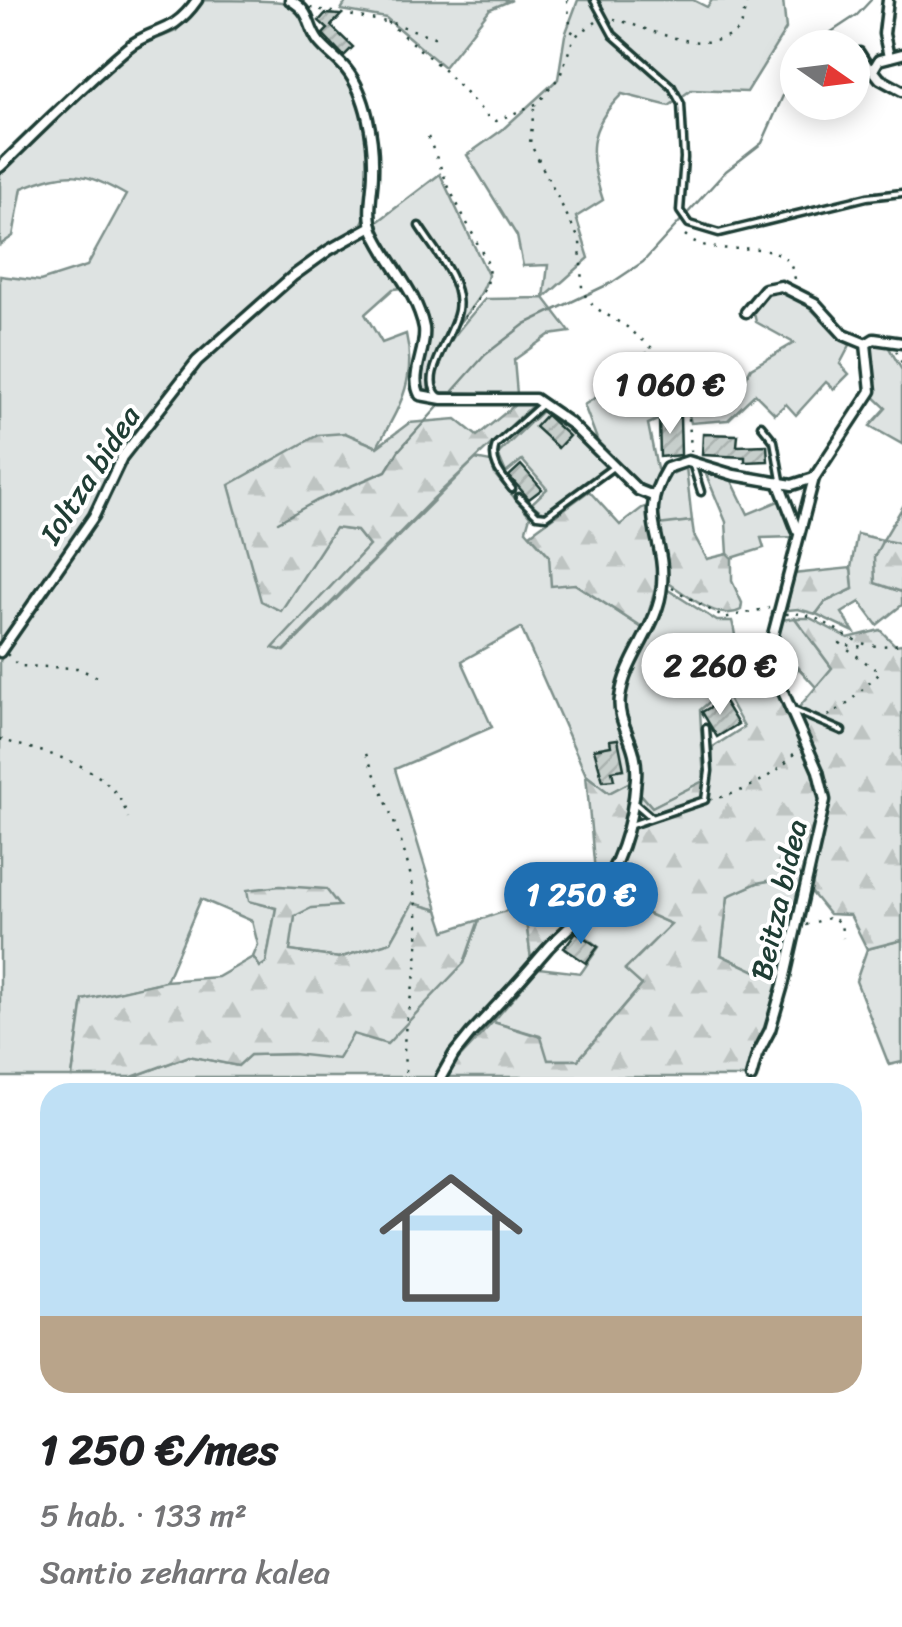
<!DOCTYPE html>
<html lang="es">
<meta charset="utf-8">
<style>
body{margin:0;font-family:Sriracha,sans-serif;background:#f6f6f6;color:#202124;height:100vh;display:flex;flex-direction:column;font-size:38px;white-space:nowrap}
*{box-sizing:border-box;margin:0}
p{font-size:32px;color:#757577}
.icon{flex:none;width:55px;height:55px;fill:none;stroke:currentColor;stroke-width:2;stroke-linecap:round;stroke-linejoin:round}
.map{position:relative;height:1077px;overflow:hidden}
.sheet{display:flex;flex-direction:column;background:#fff;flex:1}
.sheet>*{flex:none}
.needle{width:65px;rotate:104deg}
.tools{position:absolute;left:780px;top:30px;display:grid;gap:20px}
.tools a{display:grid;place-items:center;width:90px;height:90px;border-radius:50%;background:#fff;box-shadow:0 5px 25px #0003;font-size:50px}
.price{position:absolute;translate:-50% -85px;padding:0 22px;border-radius:35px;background:#fff;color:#222;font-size:32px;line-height:65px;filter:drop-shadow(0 2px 5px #0008)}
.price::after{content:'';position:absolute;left:50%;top:60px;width:30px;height:22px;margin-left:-15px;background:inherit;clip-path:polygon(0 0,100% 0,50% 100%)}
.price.selected{background:#1f6fb2;color:#fff}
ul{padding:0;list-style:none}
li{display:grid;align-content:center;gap:20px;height:530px;padding:0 40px}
li span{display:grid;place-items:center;height:310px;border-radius:30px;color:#555}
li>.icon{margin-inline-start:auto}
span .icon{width:180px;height:180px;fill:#fffc;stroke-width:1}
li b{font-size:42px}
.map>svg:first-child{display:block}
.green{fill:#dee3e2;stroke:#7e908b;stroke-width:2.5}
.forest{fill:url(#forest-firs);stroke:#7e908b;stroke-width:2.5}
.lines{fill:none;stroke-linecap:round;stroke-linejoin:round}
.stream{stroke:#758883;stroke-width:2.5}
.building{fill:url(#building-hatch);stroke:#1f3d34;stroke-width:2.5}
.lane-casing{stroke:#1f3d34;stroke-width:11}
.street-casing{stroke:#1f3d34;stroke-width:15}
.path{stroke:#1f3d34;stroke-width:2.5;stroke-dasharray:2.5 8;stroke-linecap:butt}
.lane{stroke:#fff;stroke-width:4}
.street{stroke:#fff;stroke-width:8}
.labels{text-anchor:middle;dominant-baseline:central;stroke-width:8;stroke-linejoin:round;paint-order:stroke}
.street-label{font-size:30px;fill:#1f3d34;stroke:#fff}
</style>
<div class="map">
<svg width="902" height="1077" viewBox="0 0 902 1077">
<defs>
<pattern id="forest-firs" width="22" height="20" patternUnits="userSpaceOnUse" patternTransform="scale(2.5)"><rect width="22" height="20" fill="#dee3e2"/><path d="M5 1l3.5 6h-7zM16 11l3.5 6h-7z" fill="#bec4c2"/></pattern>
<pattern id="building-hatch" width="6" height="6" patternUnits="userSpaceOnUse" patternTransform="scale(2.5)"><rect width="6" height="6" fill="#c7cfcc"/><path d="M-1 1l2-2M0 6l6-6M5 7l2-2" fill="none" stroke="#aab3b0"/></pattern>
</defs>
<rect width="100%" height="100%" fill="#fff"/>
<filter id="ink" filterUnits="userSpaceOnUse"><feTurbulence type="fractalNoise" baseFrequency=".01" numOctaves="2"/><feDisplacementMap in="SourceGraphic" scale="20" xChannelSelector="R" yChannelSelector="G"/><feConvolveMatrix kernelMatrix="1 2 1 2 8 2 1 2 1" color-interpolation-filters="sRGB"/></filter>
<g filter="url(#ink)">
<g class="green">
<path d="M202,0c20,0 70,0 86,3 16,9 16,24 25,37 12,16 32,30 40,48 15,33 26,106 8,137l-78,52 -90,83 -76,99 -26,56 -91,131v-370l40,5 47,-15 39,-71c-43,-24 -57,-26 -104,-7l-9,48 -13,9v-75l32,-35 100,-86 44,-18z"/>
<path d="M347,0h165l-22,9 -46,58 -58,-49 -45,-8z"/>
<path d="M578,0h115l14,7 5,-7h71l3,29 -39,63 -56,-2 -22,16 -47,-12c-36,35 -34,60 -19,106l-27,17 13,41 -45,40 26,34 -21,3 -35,25 3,34 -78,-2 -5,-6c0,-33 31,-63 51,-87l59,-1 4,-33 -25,1 -6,-30 -50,-81 35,-25 56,-51 7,-44z"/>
<path d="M440,174l48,101c-8,40 -70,73 -58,119l-10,-6c1,-19 8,-37 7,-56 -2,-40 -38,-72 -51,-109z"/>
<path d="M371,233l32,55 -10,1 -28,25 17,29 24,-9c11,47 -7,73 -29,113l-32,-14 -64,177 54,-82 22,3 12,15 -95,101 11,4 190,-192 16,3 4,13 35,41 -4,14 49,54 69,45c-17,30 -38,63 -23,99 10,23 12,27 9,54l-21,11 -23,-18 -65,-147 -59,33 30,66 -97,42 43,141 -25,-7 -22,39 -52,16 -50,-7 6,-35 16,-8 -61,-7 26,7 -10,55 -6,4 -7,-10 5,-12 -6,-24 -51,-22 -35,82 -83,19 -11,77h-72v-416l124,-202 76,-98 95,-85 66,-42z"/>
<path d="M777,290c40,11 42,37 73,55l-10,19 9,10 -15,15 -8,-7 -30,33 -10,-11 -11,10 -20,-20 -27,26 -37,3 -4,-16 -39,17 9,45 9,8 20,-10 6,54 -35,5 1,-34 -15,-3 -42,-39 -17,-45 39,-25 8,-16 16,-11 17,6 27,46 46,-10 14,-27 43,-25 -38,-21 -3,-13 10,-13z"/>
<path d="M876,343l12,3 14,24v74l-32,-18 16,-18 -15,-14 -2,-48z"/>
<path d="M544,409l19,12 45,46 -64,46 -13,-9 16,-15 -25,-29 -16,13 -8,-19z"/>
<path d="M705,472l27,9 16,33 33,-14 14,37 -34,1 3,10 -32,10 -4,-4 -2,-32z"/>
<path d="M902,508v36l-19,-3 -8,42 27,9v13l-25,20 -17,-23 -18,11 12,19 -38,-18 9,-12 28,-13 -2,-21 6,-34 26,6z"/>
<path d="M665,588l52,33h15c11,40 -2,65 -32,89l4,71 -52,26 -13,-15 2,-39 -18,-49 1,-15 5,-16 25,-41z"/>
<path d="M795,618l37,50 -16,19 -45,-49 10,-18z"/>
<path d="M805,874l-24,109 -60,-28 7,-60 29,-12z"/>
<path d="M524,905l7,54c-30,42 -69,74 -96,118h-303l57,-21 49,10 11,-11 44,-1 60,-20 111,-71 15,-43z"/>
<path d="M593,908h42l37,16 -47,45 17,16 -64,75h-31l-7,-24 -47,-14 46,-54 42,5 18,-26 -24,-18z"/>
<path d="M902,940v122l-13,3 -33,-84 11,-32z"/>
</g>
<g class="forest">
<path d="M516,404l17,1 -99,93 -150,153 -11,-3 96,-102 -12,-15 -22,-3 -54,83 -20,-10 -32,-116 89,-50 27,-2 32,14 32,-24 47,-4 21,17z"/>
<path d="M589,491l31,34 22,-17 14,-5 1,22 35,-4 2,14 13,24 21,-5 4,4v23l10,22 -1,7c-24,13 -56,-17 -77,-30l-7,2 -13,47 -69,-45 -24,2 -2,-31 -19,-21z"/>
<path d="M883,540l19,4v48l-27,-9 -1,-26z"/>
<path d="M851,568l2,21 -28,13 -9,12 -18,-5 -11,1 6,-36z"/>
<path d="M795,618h15l38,20 32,-8 15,15 7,-1v296l-35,9 -17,-34 -21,-1 -21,-26 19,-81 -32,-95 37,-44z"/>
<path d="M771,638l28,30 -23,22c14,32 38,65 44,100 5,26 -9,59 -15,84l-48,9 -29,13 -7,59 60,28 -25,94h-314l51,-55 48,15 7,23h30l64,-75 -17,-15 46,-46 -36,-16 -53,1 -51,50 -7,-54 72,-22 -10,-108 23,18 21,-11 22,25 59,-30 2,-30 31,-20 -20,-36 15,-47z"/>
<path d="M280,886l46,3 13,17 -28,2 -16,8 -5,35 49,7 52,-16 22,-39 25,7 7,21 34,-11 -15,43 -77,81 -34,-10 -15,25 -45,-5 -43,1 -12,11 -49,-10 -57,21h-60l11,-77 82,-19 53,-4 35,-20 7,10 6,-4 10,-55 -27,-7 -2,-11z"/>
</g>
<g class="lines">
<g class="stream">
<path d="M807,48l50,-33 14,-15"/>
<path d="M453,391l32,-36 40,-31 88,-42 30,-20 83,-91 36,-28 36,-81"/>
<path d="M278,522l38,-21 70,-30 13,-21 39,-43"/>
</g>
</g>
<g class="building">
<path d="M325,14l16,1 -10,11 22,21 -9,9 -21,-22 5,-5 -9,-8z"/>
<path d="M546,415l23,21 -11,12 -23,-21z"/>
<path d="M680,417l1,38 -21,2 -1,-39z"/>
<path d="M703,434l35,1 -1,11 30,-1 1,16 -23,1v-5l-43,-2z"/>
<path d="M521,465l21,24 -13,10 -20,-23z"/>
<path d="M723,700l15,24 -21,13 -15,-25z"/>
<path d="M618,739l6,30 -12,2 2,9 -11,1 -9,-32 17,-3 -1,-6z"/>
<path d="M576,932l22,15 -12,16 -22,-15z"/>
</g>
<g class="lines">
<defs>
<g id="lane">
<path d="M594,0l19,35 59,52 9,17 3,54 -4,53 9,13 30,9 148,-36 35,-4"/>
<path d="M860,51l9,14"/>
<path d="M852,74l22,-9"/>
<path d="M419,226c15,24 44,55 39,84 -4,26 -40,68 -19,86"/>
<path d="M761,425l13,16 7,39"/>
<path d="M692,463l9,29"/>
<path d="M512,489c-10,-13 -23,-27 -16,-44l45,-40"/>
<path d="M519,497l18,18 9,1 67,-49"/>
<path d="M791,709l51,22"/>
<path d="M636,804l15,13"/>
<path d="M631,825l74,-25 4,-29 -3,-43"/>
</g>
<g id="street">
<path d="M290,0c23,13 16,25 29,42 8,10 19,17 27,27 21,26 28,71 27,103 0,19 -7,42 1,60 15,33 43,60 50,96 3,22 -15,47 -4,67l22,4h93l35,24 68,67 15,6"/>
<path d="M888,0l-4,34 5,23"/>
<path d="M902,54l-23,6 -6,10 7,9 22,12"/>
<path d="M0,167c42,-41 83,-82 127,-119 27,-22 44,-11 70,-48"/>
<path d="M746,312l19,-23 16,-3 34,17 29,32 22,9"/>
<path d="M779,484l18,46"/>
<path d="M0,652l94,-136 28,-59 75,-96 96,-85 36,-26 43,-24"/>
<path d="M441,1077l13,-23 17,-21c27,-28 52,-56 77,-85 14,-15 30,-27 43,-43 28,-37 42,-82 45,-127 3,-35 -20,-54 -16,-80 5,-41 39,-71 42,-113 4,-49 -26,-66 5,-117l21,-7 46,14 58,10 22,-7 57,-87 -5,-47 8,-5 28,4"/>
<path d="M751,1077l6,-22 13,-25 13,-45 42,-185 -7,-29 -38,-86 -7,-50 41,-157"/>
</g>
</defs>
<use href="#lane" class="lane-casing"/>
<use href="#street" class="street-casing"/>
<g class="path">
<path d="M567,0l4,31 5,3"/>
<path d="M310,8l82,15 42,14 5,-2"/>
<path d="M614,19c34,8 95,42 127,8l6,-27"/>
<path d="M387,22l55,46 46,49 8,4 42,-18 22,-27 14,-39 22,-15"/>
<path d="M534,108l-4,35 50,98 2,47 4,9 8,10 33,20 32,27 29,49 3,48"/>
<path d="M428,137l22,53 39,76 -2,21 -26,35"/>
<path d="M685,235c30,27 79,1 102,25 6,6 6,16 10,23"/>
<path d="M896,351l6,12"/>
<path d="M672,588l52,30 45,-10"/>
<path d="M786,614c33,-5 53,24 83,31 10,2 23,0 33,-1"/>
<path d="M7,654l11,12 59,2 25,11"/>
<path d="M828,716l18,-11 34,-32 -40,-30 15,4 13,-2"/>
<path d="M0,739c47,16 112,23 128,79"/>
<path d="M366,754c26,61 55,125 52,193 -2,45 -21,84 -11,130"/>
<path d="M710,799c29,-3 75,-27 89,-53"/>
<path d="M806,925l26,-8 9,7 2,14"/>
</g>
<use href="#lane" class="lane"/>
<use href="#street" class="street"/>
</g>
</g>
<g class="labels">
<g class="street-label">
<text transform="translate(90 475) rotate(-57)">Ioltza bidea</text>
<text transform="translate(779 900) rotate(-77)">Beitza bidea</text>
</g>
</g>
</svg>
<div class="tools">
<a><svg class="needle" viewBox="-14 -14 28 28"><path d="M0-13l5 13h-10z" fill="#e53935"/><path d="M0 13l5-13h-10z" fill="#757577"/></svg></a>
</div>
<b class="price" style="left:670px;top:437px">1 060 €</b>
<b class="price" style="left:720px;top:718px">2 260 €</b>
<b class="price selected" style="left:581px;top:947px">1 250 €</b>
</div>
<section class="sheet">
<ul>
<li><span style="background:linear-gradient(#bfe0f5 75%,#b9a48a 0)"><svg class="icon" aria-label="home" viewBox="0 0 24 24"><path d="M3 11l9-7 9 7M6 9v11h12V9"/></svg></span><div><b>1 250 €/mes</b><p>5 hab. · 133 m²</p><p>Santio zeharra kalea</p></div></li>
</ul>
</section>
